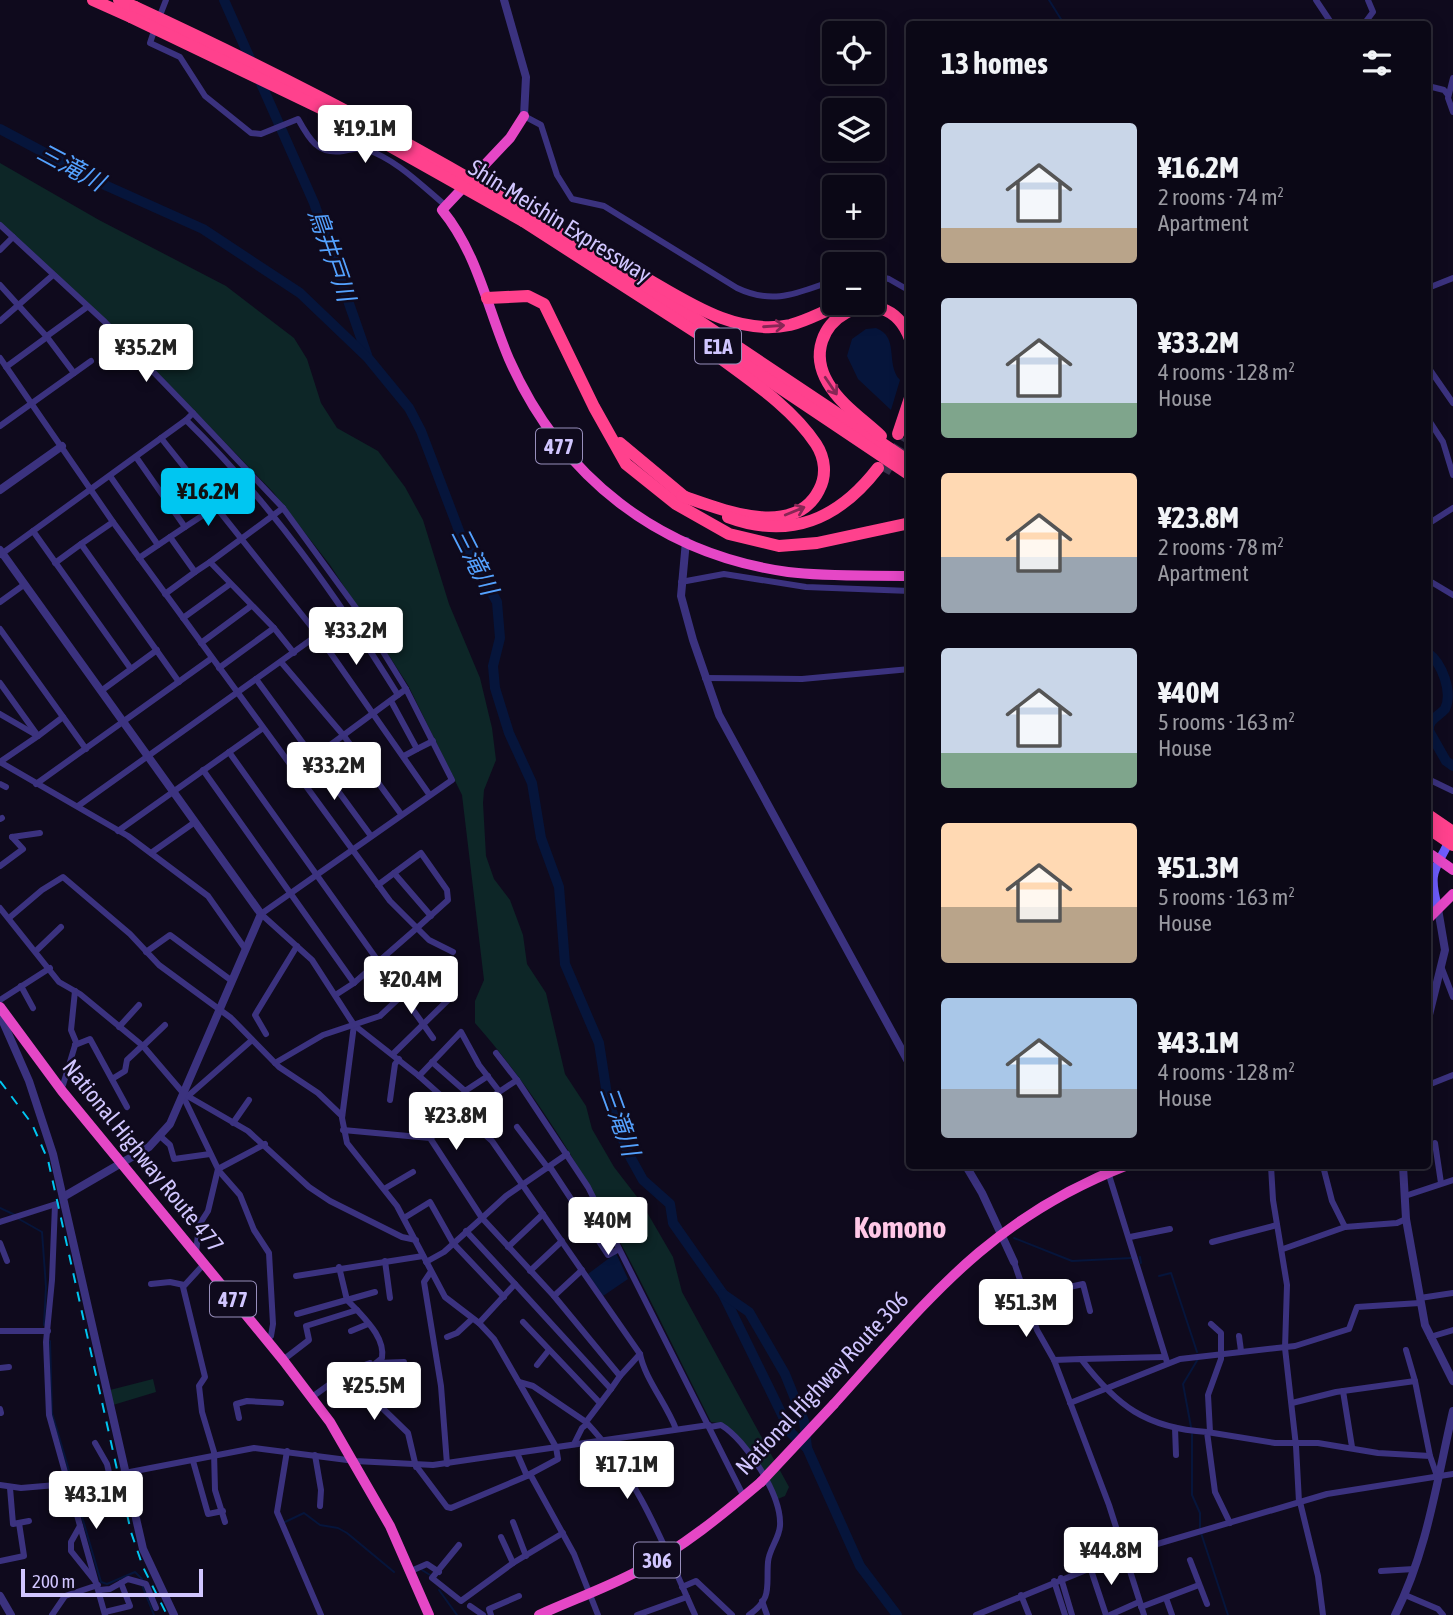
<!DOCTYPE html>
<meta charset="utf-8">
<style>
body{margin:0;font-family:"Asap Condensed","Noto Sans JP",sans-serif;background:#191623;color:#f1f3f6;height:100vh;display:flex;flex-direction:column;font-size:26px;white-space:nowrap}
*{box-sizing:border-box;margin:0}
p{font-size:23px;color:#9a9aa1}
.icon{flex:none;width:38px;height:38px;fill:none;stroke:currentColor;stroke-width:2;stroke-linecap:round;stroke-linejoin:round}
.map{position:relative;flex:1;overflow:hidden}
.panel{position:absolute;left:906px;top:21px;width:525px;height:1148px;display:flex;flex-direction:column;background:#0b0816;border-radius:7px;box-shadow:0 4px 18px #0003,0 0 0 2px #2b2935}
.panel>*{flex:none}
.fabs{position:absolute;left:822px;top:21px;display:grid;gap:14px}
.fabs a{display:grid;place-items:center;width:63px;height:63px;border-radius:7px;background:#0b0816;box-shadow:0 4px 18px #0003,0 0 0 2px #2b2935;font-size:35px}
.scale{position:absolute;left:21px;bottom:18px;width:182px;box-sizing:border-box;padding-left:7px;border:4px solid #d1c6ff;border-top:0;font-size:19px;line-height:24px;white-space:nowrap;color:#d1c6ff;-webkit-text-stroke:5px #0f0a1d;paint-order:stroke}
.price{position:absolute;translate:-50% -60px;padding:0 16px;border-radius:7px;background:#fff;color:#222;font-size:23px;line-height:46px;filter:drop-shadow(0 2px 4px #0008)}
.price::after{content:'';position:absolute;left:50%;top:42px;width:21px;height:16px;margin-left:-10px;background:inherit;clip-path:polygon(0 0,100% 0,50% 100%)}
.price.active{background:#00c6f1;color:#111}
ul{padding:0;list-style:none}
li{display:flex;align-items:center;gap:21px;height:175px;padding:0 35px}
li span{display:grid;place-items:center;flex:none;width:196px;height:140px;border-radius:7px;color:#555}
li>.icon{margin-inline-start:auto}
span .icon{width:84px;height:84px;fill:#fffc;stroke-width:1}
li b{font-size:30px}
h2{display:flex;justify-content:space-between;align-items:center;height:84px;padding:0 35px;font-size:30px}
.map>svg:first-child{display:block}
.green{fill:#0d2627}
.water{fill:#06153b}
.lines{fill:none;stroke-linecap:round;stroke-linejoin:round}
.stream{stroke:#06153b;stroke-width:2}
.river{stroke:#06153b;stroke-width:10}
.motorway-tunnel{stroke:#36304a;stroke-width:12;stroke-dasharray:12 6;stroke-linecap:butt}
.minor{stroke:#3b327f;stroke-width:6}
.tertiary{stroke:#3b327f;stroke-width:8}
.secondary{stroke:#6f5dff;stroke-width:9}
.trunk{stroke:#e547c6;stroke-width:10}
.motorway{stroke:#ff418d;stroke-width:12}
.rail{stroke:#00c6f1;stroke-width:2;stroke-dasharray:10 9;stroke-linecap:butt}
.trunk-bridge{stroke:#e547c6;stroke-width:10}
.motorway-bridge{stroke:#ff418d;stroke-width:12}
.oneway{stroke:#872655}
.labels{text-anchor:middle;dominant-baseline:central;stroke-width:5;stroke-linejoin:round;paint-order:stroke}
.shield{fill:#0f0a1d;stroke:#978ebb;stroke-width:2}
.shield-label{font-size:21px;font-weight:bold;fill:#d1c6ff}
.street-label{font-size:23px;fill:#d1c6ff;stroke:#0f0a1d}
.water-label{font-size:24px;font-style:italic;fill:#54a2ff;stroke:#0f0a1d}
.district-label{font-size:30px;font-weight:bold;fill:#ffc8e7;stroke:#0f0a1d}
</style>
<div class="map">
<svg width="1453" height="1615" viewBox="0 0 1453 1615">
<rect width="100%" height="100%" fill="#0f0a1d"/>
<g class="green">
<path d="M0,163l99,57 127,66 68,52 13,21 14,44 16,25 41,23 27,36 18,33 26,84 31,74 12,50 4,32 -12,30 -1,13 3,53 8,23 16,21 13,35 4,29 19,29 19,81 21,32 6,23 22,38 27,35 32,55 9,35 107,195 -4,9 -10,4 -12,-29 -39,-47 -13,-2c-70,-138 -133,-282 -236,-399v-22l9,-21 -22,-185 -54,-110 -78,-120 -57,-73 -122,-126 -151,-143z"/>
<path d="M153,1379l3,13 -43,13 -3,-15z"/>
</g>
<g class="water">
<path d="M876,328c24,9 9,36 24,52l-9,30 -33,-31 -11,-23 5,-17 14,-10z"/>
<path d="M616,1253l12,26 -25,17 -15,-22z"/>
</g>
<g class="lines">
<g class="stream">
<path d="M1049,0l15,24"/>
<path d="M0,1208l15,7"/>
<path d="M19,1219l23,13 4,55 -2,38"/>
<path d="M1014,1238l58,23 59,-3"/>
<path d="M1140,1257l1,6"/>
<path d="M1159,1276l12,-3 26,79"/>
<path d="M50,1341l2,72 20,68"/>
<path d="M1191,1427l-8,-43 15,-25"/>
<path d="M1192,1434v61l8,18v15"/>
<path d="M73,1486l28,96 6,2 28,-12 7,7"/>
<path d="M285,1522l19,-9 16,12 18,3 9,5 47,39"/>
<path d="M1201,1533l27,82"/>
<path d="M422,1570l8,5"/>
<path d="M142,1585l12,30"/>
<path d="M439,1590l18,25"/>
</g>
<g class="river">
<path d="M224,0l90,203 53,152"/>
<path d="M0,129l107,57 96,43 97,64 68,65 41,50 12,23 40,105 36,66 3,36 -7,28 2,22 14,45 23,50 9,55 18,49 6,77 34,79 9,58 20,52 15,27 27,24 3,19 50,71 68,139 16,15"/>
<path d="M1428,653c14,10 25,39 17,56 -7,8 -17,10 -16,22l17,30 7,5"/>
<path d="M723,1294l26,18 36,62 19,47 3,27 53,118 37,49"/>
</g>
<path class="motorway-tunnel" d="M884,472l20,-34"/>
<g class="minor">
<path d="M1316,0l16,24"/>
<path d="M159,18l7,-18"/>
<path d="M1364,24l9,-12 -5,-12"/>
<path d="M155,28l-5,15 30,14 25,39 46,37 10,1 37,-15c11,20 20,36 45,32 7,-1 16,-4 22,-2 31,10 56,36 81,57"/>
<path d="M1453,78l-5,20 5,14"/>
<path d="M1428,86l16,4 4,5"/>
<path d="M524,116l17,9 16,50 15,24 32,7 133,82c38,18 62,4 98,-8"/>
<path d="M0,225l105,97 88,91"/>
<path d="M0,250l13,-13"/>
<path d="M873,275l16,4 21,12"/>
<path d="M0,285l47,52 27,36"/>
<path d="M1428,288l25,-10"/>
<path d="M0,321l53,-46"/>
<path d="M47,336l40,-29"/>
<path d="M0,358l113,164 182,249 95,130 27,27 -63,55 -17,11"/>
<path d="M6,367l41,-30"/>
<path d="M1428,367l25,36"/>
<path d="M1428,419l15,23 10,33"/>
<path d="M186,420l7,-7 90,95"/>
<path d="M0,426l91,-65"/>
<path d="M161,438l157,197 111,159"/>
<path d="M136,457l49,70 -15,10 25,35 15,-10 64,66 20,25"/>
<path d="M110,476l48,69"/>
<path d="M1428,524l25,-16"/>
<path d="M185,527l32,-21"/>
<path d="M33,531l98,138"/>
<path d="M81,544l32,-22"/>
<path d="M0,555l186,-135c85,83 150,175 212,275"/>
<path d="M139,558l31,-21"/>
<path d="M210,562l73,-54 73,100 50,81"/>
<path d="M55,563l26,-19 98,138"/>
<path d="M1428,580l25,15"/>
<path d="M681,582l43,-8 82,13 104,4"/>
<path d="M165,594l30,-22"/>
<path d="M0,602l25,-18"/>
<path d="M183,618l47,-34"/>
<path d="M0,629l86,120"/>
<path d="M201,643l50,-37"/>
<path d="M281,662l63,74 57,78"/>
<path d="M219,668l55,-40"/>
<path d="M705,678l97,1 108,-10"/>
<path d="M256,679l115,157"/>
<path d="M0,683l38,53 25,-19"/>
<path d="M101,691l56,-41"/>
<path d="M391,701l26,48 -13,7"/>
<path d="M0,714l38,22 -38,26"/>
<path d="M417,749l16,-8"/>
<path d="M229,752l204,286"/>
<path d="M0,762l128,74 80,60 38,54"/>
<path d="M203,770l151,213"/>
<path d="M295,771l111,-82 46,91 -191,134 51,46 42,65 -12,93 5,25 50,63 48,91 34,26 15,16 62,108 2,12 -28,15"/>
<path d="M1428,779l25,12"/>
<path d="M0,784l6,3"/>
<path d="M36,784l176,-126"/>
<path d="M78,806l269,-192"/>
<path d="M0,819l2,-1"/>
<path d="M118,831l145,-103"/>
<path d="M12,837l28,-4"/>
<path d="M151,853l44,-31"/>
<path d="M0,866l23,-17 -11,-12"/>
<path d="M394,873l37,43"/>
<path d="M378,885l43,-32 26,37 1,10 -31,28 12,12 24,12"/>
<path d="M0,908l59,74 21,12 63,52 41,48 64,37 61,56 21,14 72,36 14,3"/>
<path d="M9,918l33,-28 21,-13 67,57 29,31 72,53 48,49 39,26 24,23"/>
<path d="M37,950l24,-23"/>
<path d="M146,952l24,-17 62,46"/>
<path d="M1441,966l12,31"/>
<path d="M21,986l12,22"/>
<path d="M0,1000l50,-32"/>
<path d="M354,1025l65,51 73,65 148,213c5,25 26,49 36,75"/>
<path d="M119,1027l20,-22"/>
<path d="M266,1034l-11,-19 42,-69"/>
<path d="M75,1045l15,-6 37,68"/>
<path d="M143,1046l22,-21"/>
<path d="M496,1053l21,27"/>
<path d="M393,1054l56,-55"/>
<path d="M432,1062l33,29 23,-15"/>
<path d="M275,1063l48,-28 57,-19 48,-45"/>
<path d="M419,1076l42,-44 18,33 20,26"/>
<path d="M112,1079l13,-8 2,-11 15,-14"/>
<path d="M1428,1085l25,-10"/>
<path d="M59,1088l4,-3 13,-43 -5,-12 4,-39"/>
<path d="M183,1096l36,75 21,24 14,35 15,23 4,71 -2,12 -4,4"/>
<path d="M188,1096l64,-56"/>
<path d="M390,1100l5,-36 4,-5"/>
<path d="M233,1123l16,-23"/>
<path d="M517,1127l31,41"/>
<path d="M343,1130l87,8 52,80 -38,34 -18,10"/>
<path d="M160,1136l10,9 4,14 36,-5"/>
<path d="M430,1138l87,-58 71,107 156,310"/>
<path d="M1435,1143l6,40"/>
<path d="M567,1154l-61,42 -24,22 72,78 66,80 -9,13"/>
<path d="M1271,1166l2,34 14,85 -2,63 11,98 3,56"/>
<path d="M1323,1166l9,35 13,26 52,-4 9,-4"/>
<path d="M550,1167l58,88 11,-6"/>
<path d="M1108,1172l59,190"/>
<path d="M384,1189l29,-17"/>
<path d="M1405,1196l48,-16"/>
<path d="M55,1205l-3,75 -6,62 3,73 56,200"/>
<path d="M404,1218l26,-16 23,41 51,54"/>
<path d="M0,1222l56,-18"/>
<path d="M466,1231l49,53"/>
<path d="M1130,1237l40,-8"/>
<path d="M1212,1242l65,-17"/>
<path d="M0,1243l7,18"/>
<path d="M508,1247l35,-33"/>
<path d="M1283,1249l62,-22"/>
<path d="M196,1253l3,-28 9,-14 10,-42 47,-25"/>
<path d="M385,1261l5,37"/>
<path d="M1014,1262l23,68 17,30 55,145 35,110"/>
<path d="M204,1264l-21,23 22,90 -6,9 3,26 12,40 1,38 10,32"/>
<path d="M339,1267l8,33 10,10"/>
<path d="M530,1271l32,-30"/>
<path d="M430,1273l-6,9 17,104 6,78"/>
<path d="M296,1276l127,-20"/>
<path d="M151,1284l19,-2 14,3"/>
<path d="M554,1296l28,-26"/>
<path d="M1025,1297l58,-13 7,27"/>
<path d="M1420,1298l33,-5"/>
<path d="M297,1314l78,-22"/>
<path d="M523,1322l77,81"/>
<path d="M479,1323l36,-39 96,105 -25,33c53,56 78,124 109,193"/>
<path d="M0,1331h48"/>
<path d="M351,1331l17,-7"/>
<path d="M1239,1336l2,15"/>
<path d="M447,1337l10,-4 15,-14"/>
<path d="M1430,1337l23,-7"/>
<path d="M1406,1350l9,31"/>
<path d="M1081,1359l84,-2"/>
<path d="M283,1360l26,-20 -3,-14 51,-16c11,12 28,29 25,48l-11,9 -1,-4 -22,8 -36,26"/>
<path d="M1054,1360l27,-1c36,47 65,69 126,73l8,60 15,31"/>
<path d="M377,1363l27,-1"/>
<path d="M537,1365l12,-15"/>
<path d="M371,1367l4,34 33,32 8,34"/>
<path d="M0,1368l9,-1"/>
<path d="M620,1376l20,-22"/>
<path d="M519,1382l14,4 53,36"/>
<path d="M373,1385l16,-1"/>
<path d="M1343,1391l9,56"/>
<path d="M1070,1403l110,-44 115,-13 54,-17 8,-22 63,-4"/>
<path d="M1292,1403l44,-11 79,-11 15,75"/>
<path d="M0,1409l1,4"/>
<path d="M239,1418l-3,-14 11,-3 34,2"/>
<path d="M710,1427l11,-2c25,15 61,70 59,101 -1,13 -11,23 -12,36 -2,25 5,36 -19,53"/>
<path d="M1175,1428l1,27"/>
<path d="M1207,1432l68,11h43l60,10 52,3 7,20"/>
<path d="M1210,1432l-2,-37 13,-36v-26l-10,-9"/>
<path d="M95,1443l12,21 3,13"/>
<path d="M574,1444l8,-16 5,-4"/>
<path d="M287,1451l-10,61 44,103"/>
<path d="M517,1453l10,23 3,-2 44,80 24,61"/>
<path d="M315,1455l6,35 -1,16"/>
<path d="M193,1461l15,53 15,-3"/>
<path d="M417,1467l30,40 4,1 76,-32"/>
<path d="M0,1485l21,3 47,-4 186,-36 101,13 78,4 276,-40"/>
<path d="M10,1488l3,36 16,-3"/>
<path d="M1300,1502l18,74 5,39"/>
<path d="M513,1522l13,34"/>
<path d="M80,1526l-9,16v9l24,30"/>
<path d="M501,1537l12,26"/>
<path d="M459,1545l-27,33 29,23 52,-38 50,-30"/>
<path d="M1190,1560l17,44"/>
<path d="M0,1561l24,-5 -5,-33"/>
<path d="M1090,1567l16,48"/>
<path d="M411,1571l16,-7 12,8"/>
<path d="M1381,1571l33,-2"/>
<path d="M1061,1578l11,37"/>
<path d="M1054,1581l11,34"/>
<path d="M682,1587l14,-6 36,34"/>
<path d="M100,1590l10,-1 18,-10 18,5 10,24"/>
<path d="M1021,1595l8,20"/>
<path d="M1405,1595l33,14 5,6"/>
<path d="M1166,1598l6,17"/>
<path d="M762,1601l5,14"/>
<path d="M470,1606l13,9"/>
<path d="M1141,1607l58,-22"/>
<path d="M105,1612l25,-6 -9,-23"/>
<path d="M52,1615l13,-19 33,-11"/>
<path d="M491,1615l-2,-6 30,-13"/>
<path d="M637,1615l50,-18"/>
<path d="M976,1615l154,-63 197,-58 126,-20"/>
<path d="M1110,1615l29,-13"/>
</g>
<g class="tertiary">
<path d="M504,0l22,77 -2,39"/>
<path d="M0,490l62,-44"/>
<path d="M686,541l-5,55 12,44 26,75 191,350"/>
<path d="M0,550l261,364 -91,210 -21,23 -86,50"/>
<path d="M0,1015l29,66 24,73 90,395 31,66"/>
<path d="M1428,1019l17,-69 -7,-41"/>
<path d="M966,1166l16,27 32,69"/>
<path d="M1403,1166l3,53 19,106 28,56"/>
<path d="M0,1596l11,19"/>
<path d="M1395,1615c32,-63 42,-135 58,-204"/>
</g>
<path class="secondary" d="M1438,909c-11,-41 -2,-38 13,-72"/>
<g class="trunk">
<path d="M524,116l-14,22 -68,72c36,44 45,98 67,149 52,118 150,195 279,213 40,5 82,3 122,4"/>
<path d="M1428,919l25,-25"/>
<path d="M0,1007l62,84 221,269 47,62 60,104 39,89"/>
<path d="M834,1404c95,-105 154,-184 291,-238"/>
<path d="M539,1615c33,-15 67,-27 99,-44 45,-24 84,-56 123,-89"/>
</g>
<g class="motorway">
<path d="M93,0l38,17"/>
<path d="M119,0l16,7"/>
<path d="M524,211l172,108 214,143"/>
<path d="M523,221l199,128 188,126"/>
<path d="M635,272c47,26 98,65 155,53 20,-5 37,-16 56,-22"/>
<path d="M487,298l41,-2 16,8 50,103 32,57 50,40 53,30 50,12 38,-3 93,-20"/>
<path d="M898,434l12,-36"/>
<path d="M881,436c-17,-16 -41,-32 -53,-53 -36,-61 57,-112 82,-44"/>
<path d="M620,443l66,55"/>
<path d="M682,496c38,13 112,44 137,-6 8,-15 6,-32 -3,-46 -27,-41 -76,-70 -113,-99"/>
<path d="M728,517c62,23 110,3 150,-49"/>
</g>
<path class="rail" d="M0,1081l32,43 16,36 83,372 12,35 24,48"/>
<g class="trunk-bridge">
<path d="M1432,855l21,15"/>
<path d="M761,1482l73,-78"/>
</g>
<g class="motorway-bridge">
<path d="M135,7c134,62 263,128 389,204"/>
<path d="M131,17l202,97 190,107"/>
<path d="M1428,815l25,17"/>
<path d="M1428,828l25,17"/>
</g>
</g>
<defs><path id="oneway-shaft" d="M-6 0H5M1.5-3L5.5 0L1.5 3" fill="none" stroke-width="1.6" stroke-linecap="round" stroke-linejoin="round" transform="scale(1.75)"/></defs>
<g class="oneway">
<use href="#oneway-shaft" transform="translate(774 326) rotate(-4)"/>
<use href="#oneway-shaft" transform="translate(831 386) rotate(56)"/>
<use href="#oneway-shaft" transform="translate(795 511) rotate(-22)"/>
</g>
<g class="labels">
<g class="shield">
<rect x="695" y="328.5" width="46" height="35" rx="5"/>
<rect x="536" y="428.5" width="46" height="35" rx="5"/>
<rect x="210" y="1281.5" width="46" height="35" rx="5"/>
<rect x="634" y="1542.5" width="46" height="35" rx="5"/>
</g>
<g class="shield-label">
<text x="718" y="346">E1A</text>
<text x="559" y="446">477</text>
<text x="233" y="1299">477</text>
<text x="657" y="1560">306</text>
</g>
<g class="street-label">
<text transform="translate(560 221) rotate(32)">Shin-Meishin Expressway</text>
<text transform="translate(143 1156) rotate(51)">National Highway Route 477</text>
<text transform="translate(822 1383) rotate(-47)">National Highway Route 306</text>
</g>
<g class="water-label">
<text transform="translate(71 167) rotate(28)">三滝川</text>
<text transform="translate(332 255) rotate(71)">鳥井戸川</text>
<text transform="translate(475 561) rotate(63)">三滝川</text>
<text transform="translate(620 1121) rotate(70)">三滝川</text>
</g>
<g class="district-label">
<text x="900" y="1227">Komono</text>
</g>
</g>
</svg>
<div class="fabs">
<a><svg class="icon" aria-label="locate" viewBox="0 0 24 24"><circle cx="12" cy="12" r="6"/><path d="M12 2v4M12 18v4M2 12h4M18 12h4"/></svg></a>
<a><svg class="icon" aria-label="layers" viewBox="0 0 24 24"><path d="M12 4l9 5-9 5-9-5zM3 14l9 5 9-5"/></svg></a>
<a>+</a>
<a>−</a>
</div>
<div class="scale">200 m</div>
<b class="price" style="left:365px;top:165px">¥19.1M</b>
<b class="price" style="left:146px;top:384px">¥35.2M</b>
<b class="price active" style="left:208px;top:528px">¥16.2M</b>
<b class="price" style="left:356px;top:667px">¥33.2M</b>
<b class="price" style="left:334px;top:802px">¥33.2M</b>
<b class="price" style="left:411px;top:1016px">¥20.4M</b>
<b class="price" style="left:456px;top:1152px">¥23.8M</b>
<b class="price" style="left:608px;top:1257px">¥40M</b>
<b class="price" style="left:1026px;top:1339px">¥51.3M</b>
<b class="price" style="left:374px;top:1422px">¥25.5M</b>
<b class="price" style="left:627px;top:1501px">¥17.1M</b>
<b class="price" style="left:96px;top:1531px">¥43.1M</b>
<b class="price" style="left:1111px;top:1587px">¥44.8M</b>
<section class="panel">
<h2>13 homes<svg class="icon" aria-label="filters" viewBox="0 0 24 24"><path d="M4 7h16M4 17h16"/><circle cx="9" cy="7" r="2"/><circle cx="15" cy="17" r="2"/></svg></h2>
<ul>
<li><span style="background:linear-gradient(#c9d6e8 75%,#b9a48a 0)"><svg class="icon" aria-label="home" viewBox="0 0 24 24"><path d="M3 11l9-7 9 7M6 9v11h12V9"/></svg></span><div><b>¥16.2M</b><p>2 rooms · 74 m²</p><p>Apartment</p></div></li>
<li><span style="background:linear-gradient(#c9d6e8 75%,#7fa58c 0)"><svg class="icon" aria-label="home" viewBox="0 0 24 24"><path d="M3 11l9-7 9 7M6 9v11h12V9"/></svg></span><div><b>¥33.2M</b><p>4 rooms · 128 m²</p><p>House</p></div></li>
<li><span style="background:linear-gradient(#ffd9b3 60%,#9aa5b1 0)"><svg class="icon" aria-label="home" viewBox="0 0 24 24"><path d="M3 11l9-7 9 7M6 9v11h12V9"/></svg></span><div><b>¥23.8M</b><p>2 rooms · 78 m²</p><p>Apartment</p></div></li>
<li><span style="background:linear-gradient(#c9d6e8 75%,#7fa58c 0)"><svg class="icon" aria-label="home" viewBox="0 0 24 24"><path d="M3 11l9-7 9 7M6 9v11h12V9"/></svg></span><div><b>¥40M</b><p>5 rooms · 163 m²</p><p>House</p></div></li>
<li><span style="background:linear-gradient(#ffd9b3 60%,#b9a48a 0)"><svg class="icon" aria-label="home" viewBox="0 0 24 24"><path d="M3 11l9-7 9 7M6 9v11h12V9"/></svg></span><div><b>¥51.3M</b><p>5 rooms · 163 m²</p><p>House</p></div></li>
<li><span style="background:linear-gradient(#a9c7e8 65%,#9aa5b1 0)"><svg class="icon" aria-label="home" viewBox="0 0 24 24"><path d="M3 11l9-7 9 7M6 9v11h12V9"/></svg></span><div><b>¥43.1M</b><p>4 rooms · 128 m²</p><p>House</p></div></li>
</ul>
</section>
</div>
